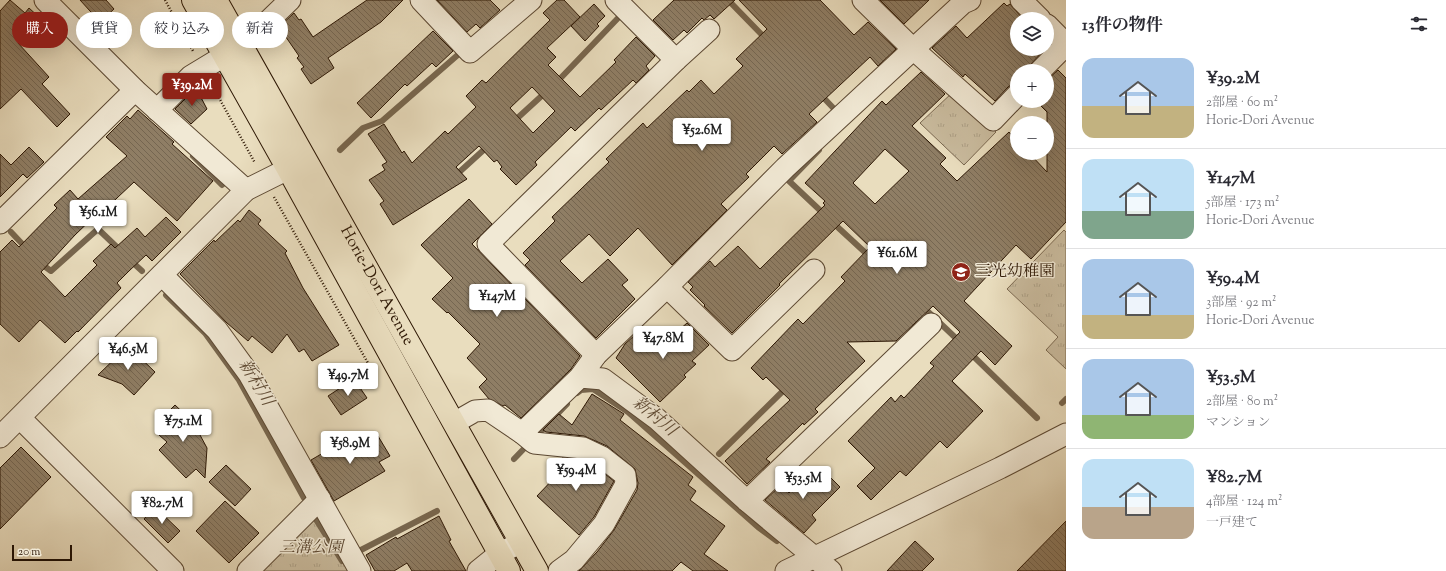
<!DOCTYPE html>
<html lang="ja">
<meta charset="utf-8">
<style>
body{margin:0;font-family:"Sorts Mill Goudy","Noto Serif JP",serif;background:#f7f7f7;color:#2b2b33;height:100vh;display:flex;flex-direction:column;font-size:15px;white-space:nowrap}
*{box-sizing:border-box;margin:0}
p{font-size:13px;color:#7c7c81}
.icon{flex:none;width:22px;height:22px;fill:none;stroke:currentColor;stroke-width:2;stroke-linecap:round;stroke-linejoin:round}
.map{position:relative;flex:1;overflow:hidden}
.panel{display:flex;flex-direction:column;background:#fff;width:380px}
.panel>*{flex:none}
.banner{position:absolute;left:12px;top:12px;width:380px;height:36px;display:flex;gap:8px}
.tools{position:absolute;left:1010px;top:12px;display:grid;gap:8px}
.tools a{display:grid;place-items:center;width:44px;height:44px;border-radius:50%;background:#fff;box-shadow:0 4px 16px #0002;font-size:20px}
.scale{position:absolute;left:12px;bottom:10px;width:60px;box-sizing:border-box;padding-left:4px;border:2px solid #2d1704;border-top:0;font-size:11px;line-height:14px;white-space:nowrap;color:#2d1704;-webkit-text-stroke:3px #f1e9d5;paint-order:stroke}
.price{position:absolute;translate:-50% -34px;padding:0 9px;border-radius:4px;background:#fff;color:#222;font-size:13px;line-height:26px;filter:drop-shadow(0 1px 2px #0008)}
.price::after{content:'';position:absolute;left:50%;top:24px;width:12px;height:9px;margin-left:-6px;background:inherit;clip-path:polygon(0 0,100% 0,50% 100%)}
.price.active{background:#8f2418;color:#fff}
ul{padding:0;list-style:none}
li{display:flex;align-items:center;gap:12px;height:100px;padding:0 16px}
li+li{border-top:1px solid #e1e1e2}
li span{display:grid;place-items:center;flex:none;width:112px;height:80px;border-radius:12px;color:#555}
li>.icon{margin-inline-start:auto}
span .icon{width:48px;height:48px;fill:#fffc;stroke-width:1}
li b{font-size:17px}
h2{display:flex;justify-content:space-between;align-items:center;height:48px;padding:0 16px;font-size:17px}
.chip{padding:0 14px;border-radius:18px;background:#fff;box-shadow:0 4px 16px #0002;font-size:14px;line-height:36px}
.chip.active{background:#8f2418;color:#fff}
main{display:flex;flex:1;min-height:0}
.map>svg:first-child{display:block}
.park{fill:url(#park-tufts);stroke:#7b6951}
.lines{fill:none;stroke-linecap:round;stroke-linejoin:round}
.stream{stroke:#77664e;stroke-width:6}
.building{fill:url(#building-back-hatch);stroke:#2d1704;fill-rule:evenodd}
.minor-casing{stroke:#5c4832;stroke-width:23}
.highway-casing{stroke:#2d1704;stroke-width:24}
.path{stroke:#2d1704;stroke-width:2.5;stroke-dasharray:1 2;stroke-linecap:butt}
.minor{stroke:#f1e9d5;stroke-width:21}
.highway{stroke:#e9ddbe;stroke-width:22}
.labels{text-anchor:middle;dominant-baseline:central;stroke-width:3;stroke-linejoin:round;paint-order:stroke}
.poi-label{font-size:16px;fill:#2d1704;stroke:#f1e9d5;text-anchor:start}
.street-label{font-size:16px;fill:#2d1704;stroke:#f1e9d5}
.park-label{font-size:16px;font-style:italic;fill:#5c4832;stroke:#f1e9d5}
.water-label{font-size:17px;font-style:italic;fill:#5f4b35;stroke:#f1e9d5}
</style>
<main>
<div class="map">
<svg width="1066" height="571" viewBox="0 0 1066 571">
<defs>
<pattern id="park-tufts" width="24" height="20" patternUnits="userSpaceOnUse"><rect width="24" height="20" fill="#c9bb9e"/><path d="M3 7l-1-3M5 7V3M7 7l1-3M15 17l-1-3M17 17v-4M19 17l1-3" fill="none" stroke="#ada086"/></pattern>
<pattern id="building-back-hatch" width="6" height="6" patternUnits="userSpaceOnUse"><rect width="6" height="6" fill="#8f7e65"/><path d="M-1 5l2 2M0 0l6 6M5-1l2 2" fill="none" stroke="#756651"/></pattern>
</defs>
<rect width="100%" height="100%" fill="#e9ddbe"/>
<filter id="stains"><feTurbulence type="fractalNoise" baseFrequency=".005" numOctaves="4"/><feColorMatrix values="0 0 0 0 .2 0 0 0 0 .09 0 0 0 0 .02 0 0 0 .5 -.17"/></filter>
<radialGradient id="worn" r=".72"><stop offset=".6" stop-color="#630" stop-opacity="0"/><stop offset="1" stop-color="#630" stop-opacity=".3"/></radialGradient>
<g class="park">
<path d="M953,92l43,40 -32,33 -44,-42z"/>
<path d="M1064,230l2,2v137l-20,-19 12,-13 -51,-48z"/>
<path d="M311,515l10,3 31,53h-97z"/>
</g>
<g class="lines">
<g class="stream">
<path d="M728,0l38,39"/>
<path d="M555,84l65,-68"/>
<path d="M820,94l19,20"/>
<path d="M512,123l35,-32"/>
<path d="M340,150l23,-22 19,-7 78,-68"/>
<path d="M819,150l-30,31 36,34"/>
<path d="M193,156l29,29"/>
<path d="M455,176l33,-30"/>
<path d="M831,221l39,36"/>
<path d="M11,232l16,17"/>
<path d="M130,260l12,11"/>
<path d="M40,263l11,8 47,-42 24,23"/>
<path d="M166,295l39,38 34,47 65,118"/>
<path d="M922,306l38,36"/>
<path d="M969,352l68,66"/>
<path d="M577,393l4,-3 12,-1 35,23 130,115 19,14"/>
<path d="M1062,403l4,-4"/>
<path d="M719,454l68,-67"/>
<path d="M514,459l53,-55"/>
<path d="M315,518l27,43"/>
<path d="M357,552l80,-41"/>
</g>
</g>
<g class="building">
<path d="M10,0l15,13 4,-5 11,10 -22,25 31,34 -7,7 28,30 -13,13 -36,-38 -21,20v-98z"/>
<path d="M80,0h26l8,9 -14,13z"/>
<path d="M367,0h36l-22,22 -53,36 6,10 -23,16 -10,-15 3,-2 -7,-9 2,-2 -20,-29 15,-14 5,7 2,-1 12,18z"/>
<path d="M437,0h53l10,10 -20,18 -4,-4 -9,8z"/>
<path d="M557,0h7l16,17 -33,31 9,9 -8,8 32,32 36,-35 -2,-2 22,-23 19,19 -9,10 3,4 -13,13 -3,-3 -32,30 -2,-2 -24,23 -4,-4 -36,35 2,3 -21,20 -16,-16 2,-2 -5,-7 -3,2 -15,-16 -23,21 11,12 -74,46 -13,-21 4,-3 -15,-21 16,-10 -3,-5 5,-3 -19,-28 16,-10 18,29 2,-2 8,12 33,-32 3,3 28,-27 -10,-11 16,-16 4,3 64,-63 -7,-7zM532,87l23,24 -22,22 -23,-25z"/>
<path d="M674,0h61l-21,19 -4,-4 -6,5 -2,-2 -15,15 -3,-3 -11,10 -20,-20z"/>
<path d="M739,0h81l34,35 14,-13 28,27 -18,17 -8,-9 -61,57 8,8 -35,32 -8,-8 -28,28 3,3 -28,27 6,6 -55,55 -34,-37 -28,28 -21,-22 -29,27 22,22 26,-24 20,21 -6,5 13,14 -39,39 -71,-73 5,-5 -7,-7 32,-32 -3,-4 57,-55 -3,-3 37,-36 4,5 40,-38 2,2 12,-12 13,14 29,-28 -7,-7 31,-30z"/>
<path d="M880,0h49l-25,24z"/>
<path d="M1004,3l3,3 3,-2 13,15h-6v30h28l-13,14 -5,8h-10v10l-9,6 -13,14 -30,-27 -2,3 -31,-29 24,-22 11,12z"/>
<path d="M594,4l11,12 -8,8 2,2 -14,15 -14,-15z"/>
<path d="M433,31l20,20 -17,16 -4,-4 -25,23 -2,-2 -34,34 -14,-15z"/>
<path d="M1058,70l8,8v144l-35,37 -15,-14 -52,56 48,45 -17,19 -14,-14 -29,30 31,30 -36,37 -7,-7 -34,35 -6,-5 -29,29 -14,-14 18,-18 -27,-27 43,-44 4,5 6,-7 3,3 30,-32 -4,-3 30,-31 -27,-26 -37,35 -49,1 18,19 -50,48 3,3 -14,13 -1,-2 -37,36 4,3 -23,22 -22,-23 65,-61 -24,-23 -3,3 -12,-12 47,-49 5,5 42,-43 -4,-4 29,-30 -27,-26 -64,63 1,1 -48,48 -28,-27 1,-1 -15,-15 3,-3 -5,-5 22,-21 5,6 23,-21 22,23 65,-64 -2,-2 2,-2 -20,-18 77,-82 4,4 35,-33 24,22 -33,32 34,32 -6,6 17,17 52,-49 8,9v12h12l18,19v-60l-9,-9 3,-2h6v-21zM885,149l24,22 -34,33 -22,-21z"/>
<path d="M196,88l11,21 -16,15 -16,-15z"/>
<path d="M138,110l36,32 -2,2 41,37 -36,40 -43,-39 -34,32 -1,-2 -24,23 -34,37 24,25 32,-32 -4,-4 18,-17 4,4 22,-20 8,9 21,-20 15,15 -29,29 -6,-6 -17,16 -12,12 4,5 -43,44 -1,-1 -12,12 -25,-23 -21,22 -19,-18v-72l12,-12 7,7 38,-39 -3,-3 16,-15 8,9 49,-43 -21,-19 21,-21 3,3z"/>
<path d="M29,147l15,15 -17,16 -4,-4 -23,23v-43l11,11z"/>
<path d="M469,199l23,25 -20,20 108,112 -9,13 -50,49 -16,-13 -2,1 -14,-7 -10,-12 8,-8 -20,-21 13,-14 -32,-32 -1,1 -15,-14 21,-21 -32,-33z"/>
<path d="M249,210l12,10 -3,4 29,27 -2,2 18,35 36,57 -27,16 -8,-12 -5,3 -12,-18 -15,19 -20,-17 -4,5 -21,-18 -47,-49 34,-34 1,2 23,-22 2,2z"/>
<path d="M687,323l22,22 -17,16 4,3 -12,11 2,2 -26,25 -44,-44 9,-14 12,-11 16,17 23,-23 3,3z"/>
<path d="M128,346l27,26 -21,23 -12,-11 -24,-9z"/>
<path d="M354,379l13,19 -26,17 -13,-19z"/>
<path d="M592,394l32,20 -4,6 73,57 -5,8 8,6 -6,9 35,26 -21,28 24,17h-35l-12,-9 -9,9h-93l18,-19 17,-22 23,-40 1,-7 -3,-14 -28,-23 -23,-10 -38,-4 -3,-2 16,-16 13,11z"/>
<path d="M175,405l18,17 14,26 -2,30 -9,-9 -10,9 -27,-28 8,-8 -8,-7 5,-5 -7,-7z"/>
<path d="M359,432l7,11 12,-7 12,20 -11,6 6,9 -51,30 -23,-41z"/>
<path d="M21,447l30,30 -51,52v-61z"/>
<path d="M562,458l18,2 16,7 18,14 -20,36 -15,18 -42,-39 20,-21 -5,-3z"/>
<path d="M226,465l25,24 -16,17 -26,-24z"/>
<path d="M826,473l14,14 -28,28 4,5 -12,13 -39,-33 16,-15 8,8 17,-17 9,8z"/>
<path d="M225,501l34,32 -30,30 -33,-32z"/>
<path d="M155,507l25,24 -12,12 -24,-24z"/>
<path d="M439,516l12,24 -2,1 17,30h-54l-5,-8 -13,8h-19l-9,-16 30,-18 1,2z"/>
<path d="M1066,521v50h-49z"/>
<path d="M915,541l19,18 -12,12h-35z"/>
</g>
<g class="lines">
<defs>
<g id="minor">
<path d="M45,0l90,90 111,100"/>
<path d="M421,0l49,52 61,-52"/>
<path d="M863,0l50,49 80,71 24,-25"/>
<path d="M1021,0l19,19"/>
<path d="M1047,25l19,19"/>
<path d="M239,41l21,-12 30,-29"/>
<path d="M676,60l33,-30"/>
<path d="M1040,71l26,-26"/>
<path d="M157,110l34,-34 33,-20"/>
<path d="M0,223l135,-133"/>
<path d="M162,275l55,55 32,44 111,197"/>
<path d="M667,287l65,63 82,-80"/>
<path d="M596,355l-108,-111 188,-184 -60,-60"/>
<path d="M580,377l23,2 54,40 90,82 84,70"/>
<path d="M20,418l153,153"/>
<path d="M454,423l21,-12 13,-1 34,23 58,-56 16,-22 71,-68 118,-119 178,-165 7,-3"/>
<path d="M522,433l12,10 49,5 19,9 23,18 1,9 -22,40 -30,36 -15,11"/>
<path d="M0,437l246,-247 58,-29"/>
<path d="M747,501l184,-177"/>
<path d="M248,571l72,-72"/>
<path d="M478,571l21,-17 22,-12"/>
<path d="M786,571l214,-103 66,-34"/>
</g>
<g id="highway">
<path d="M193,0l95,169 221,402"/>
<path id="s1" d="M216,0l321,571"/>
</g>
</defs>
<use href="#minor" class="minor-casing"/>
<use href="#highway" class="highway-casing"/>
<g class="path">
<path d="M165,0l28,51"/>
<path d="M213,87l42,76"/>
<path d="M274,197l103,182"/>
</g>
<use href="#minor" class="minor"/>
<use href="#highway" class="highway"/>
</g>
<defs>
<symbol id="school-disc" viewBox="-11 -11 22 22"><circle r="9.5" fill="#8f2418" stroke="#f1e9d5"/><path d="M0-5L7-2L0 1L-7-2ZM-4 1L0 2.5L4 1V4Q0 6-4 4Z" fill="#fff"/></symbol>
</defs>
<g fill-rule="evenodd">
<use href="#school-disc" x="950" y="261" width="22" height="22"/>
</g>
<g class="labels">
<g class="poi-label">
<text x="975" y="272">三光幼稚園</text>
</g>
<g class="street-label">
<text stroke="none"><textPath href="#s1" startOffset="328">Horie-Dori Avenue</textPath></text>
</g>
<g class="park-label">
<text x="311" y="548">三溝公園</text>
</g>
<g class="water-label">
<text transform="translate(255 383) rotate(59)">新村川</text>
<text transform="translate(654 417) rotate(40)">新村川</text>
</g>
</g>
<rect width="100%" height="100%" filter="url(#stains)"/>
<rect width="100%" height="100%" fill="url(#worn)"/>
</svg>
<div class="tools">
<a><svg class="icon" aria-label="layers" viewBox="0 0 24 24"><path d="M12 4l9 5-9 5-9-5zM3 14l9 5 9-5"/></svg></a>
<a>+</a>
<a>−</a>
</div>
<div class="scale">20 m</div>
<b class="price active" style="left:192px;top:107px">¥39.2M</b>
<b class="price" style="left:702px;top:152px">¥52.6M</b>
<b class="price" style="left:98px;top:234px">¥56.1M</b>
<b class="price" style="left:897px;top:275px">¥61.6M</b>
<b class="price" style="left:497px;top:318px">¥147M</b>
<b class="price" style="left:663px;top:360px">¥47.8M</b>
<b class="price" style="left:128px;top:371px">¥46.5M</b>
<b class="price" style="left:348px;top:397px">¥49.7M</b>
<b class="price" style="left:183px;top:443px">¥75.1M</b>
<b class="price" style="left:350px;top:465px">¥58.9M</b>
<b class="price" style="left:576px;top:492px">¥59.4M</b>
<b class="price" style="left:803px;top:500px">¥53.5M</b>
<b class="price" style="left:162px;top:525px">¥82.7M</b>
<div class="banner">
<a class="chip active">購入</a>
<a class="chip">賃貸</a>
<a class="chip">絞り込み</a>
<a class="chip">新着</a>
</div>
</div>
<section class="panel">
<h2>13件の物件<svg class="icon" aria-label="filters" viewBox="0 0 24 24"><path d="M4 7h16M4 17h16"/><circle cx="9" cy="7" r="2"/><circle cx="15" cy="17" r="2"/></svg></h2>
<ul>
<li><span style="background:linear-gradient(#a9c7e8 60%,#c2b280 0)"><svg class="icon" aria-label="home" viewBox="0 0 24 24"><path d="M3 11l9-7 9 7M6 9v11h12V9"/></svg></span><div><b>¥39.2M</b><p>2部屋 · 60 m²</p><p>Horie-Dori Avenue</p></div></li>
<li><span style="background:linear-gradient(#bfe0f5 65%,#7fa58c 0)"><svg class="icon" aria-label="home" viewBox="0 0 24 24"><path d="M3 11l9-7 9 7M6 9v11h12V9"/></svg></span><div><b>¥147M</b><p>5部屋 · 173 m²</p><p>Horie-Dori Avenue</p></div></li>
<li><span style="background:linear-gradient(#a9c7e8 70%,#c2b280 0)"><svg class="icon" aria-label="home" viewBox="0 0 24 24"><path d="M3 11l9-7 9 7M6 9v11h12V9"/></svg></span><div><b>¥59.4M</b><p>3部屋 · 92 m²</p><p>Horie-Dori Avenue</p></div></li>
<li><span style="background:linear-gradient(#a9c7e8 70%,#8fb573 0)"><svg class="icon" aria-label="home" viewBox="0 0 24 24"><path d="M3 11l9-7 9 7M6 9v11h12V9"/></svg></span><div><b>¥53.5M</b><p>2部屋 · 80 m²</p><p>マンション</p></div></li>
<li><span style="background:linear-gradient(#bfe0f5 60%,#b9a48a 0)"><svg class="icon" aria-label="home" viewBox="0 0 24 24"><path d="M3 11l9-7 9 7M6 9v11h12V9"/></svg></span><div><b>¥82.7M</b><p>4部屋 · 124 m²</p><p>一戸建て</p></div></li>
</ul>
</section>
</main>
